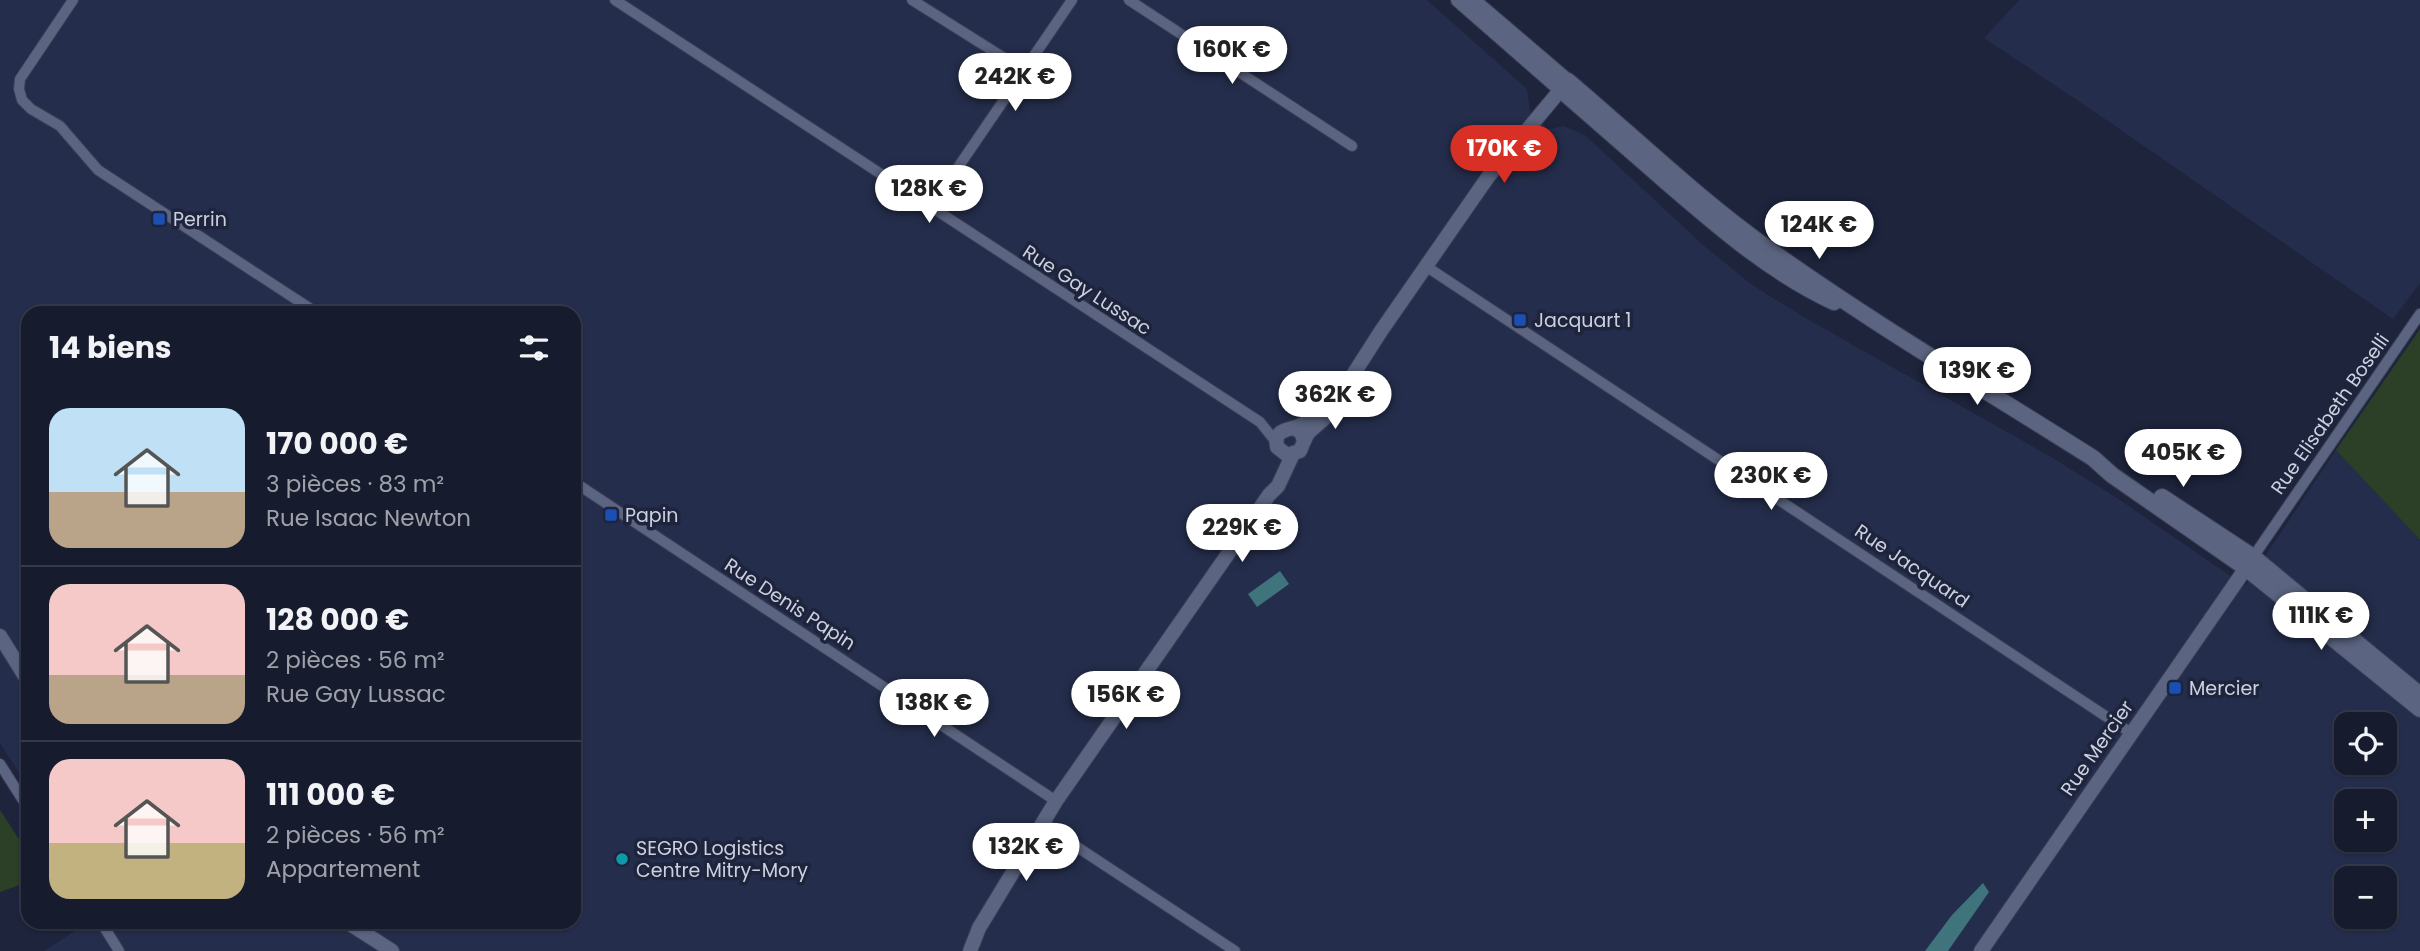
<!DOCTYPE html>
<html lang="fr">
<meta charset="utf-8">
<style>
body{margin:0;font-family:Poppins,sans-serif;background:#232839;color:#f1f3f6;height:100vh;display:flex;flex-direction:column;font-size:26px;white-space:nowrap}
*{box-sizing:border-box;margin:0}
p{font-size:23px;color:#9ea1aa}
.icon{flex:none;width:38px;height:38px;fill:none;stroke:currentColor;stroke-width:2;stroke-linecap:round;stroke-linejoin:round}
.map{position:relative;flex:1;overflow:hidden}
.details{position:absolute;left:21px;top:306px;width:560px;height:623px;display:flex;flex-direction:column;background:#161b2d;border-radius:21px;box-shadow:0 2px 5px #0004,0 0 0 2px #353949}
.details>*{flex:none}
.controls{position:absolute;left:2334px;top:712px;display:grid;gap:14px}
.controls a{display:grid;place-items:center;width:63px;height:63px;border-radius:14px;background:#161b2d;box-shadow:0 2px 5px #0004,0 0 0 2px #353949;font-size:35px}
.price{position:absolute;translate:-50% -60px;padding:0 16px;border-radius:24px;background:#fff;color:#222;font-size:23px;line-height:46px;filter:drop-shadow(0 2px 4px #0008)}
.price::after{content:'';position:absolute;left:50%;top:42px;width:21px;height:16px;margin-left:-10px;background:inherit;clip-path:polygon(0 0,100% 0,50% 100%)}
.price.current{background:#d93025;color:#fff}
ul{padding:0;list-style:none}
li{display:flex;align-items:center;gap:21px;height:175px;padding:0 28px}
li+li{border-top:2px solid #353949}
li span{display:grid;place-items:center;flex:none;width:196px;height:140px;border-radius:21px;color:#555}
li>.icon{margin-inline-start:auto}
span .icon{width:84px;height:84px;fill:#fffc;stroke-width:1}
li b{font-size:30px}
h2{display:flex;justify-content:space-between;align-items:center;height:84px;padding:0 28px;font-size:30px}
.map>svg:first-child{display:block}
.built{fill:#242d4b;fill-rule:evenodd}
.green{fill:#2c3f27}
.water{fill:#3f747d}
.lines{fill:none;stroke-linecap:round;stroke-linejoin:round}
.minor-casing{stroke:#3a3f54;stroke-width:12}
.tertiary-casing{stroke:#3a3f54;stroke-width:16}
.secondary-casing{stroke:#3a3f54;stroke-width:18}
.minor{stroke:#5b6480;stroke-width:10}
.tertiary{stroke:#5b6480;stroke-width:14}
.secondary{stroke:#5b6480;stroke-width:16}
.transit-dot{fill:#1a4fb4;stroke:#1d243c;stroke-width:2.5}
.culture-dot{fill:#0f9aa8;stroke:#1d243c;stroke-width:2.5}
.labels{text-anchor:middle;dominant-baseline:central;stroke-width:7;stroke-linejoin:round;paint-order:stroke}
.poi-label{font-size:19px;fill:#ccd1e1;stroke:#1d243c;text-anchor:start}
.street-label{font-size:19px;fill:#ccd1e1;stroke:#1d243c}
</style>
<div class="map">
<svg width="2420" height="951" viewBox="0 0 2420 951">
<rect width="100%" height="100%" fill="#1d243c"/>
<g class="built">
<path d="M0,0h1427l100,89 3,22 18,18 16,-3 22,10 116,108 50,41 57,35 244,138 64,40 128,88 91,-136 84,90v411h-2376l45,-29h485v-609h-546v474l-28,-44zM2347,724h38v39h-38zM2347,802h38v38h-38zM2347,878h38v39h-38z"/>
<path d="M2019,0h401v283l-27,36 -301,-209 -108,-72z"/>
</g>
<g class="green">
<path d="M2420,329v211l-84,-90z"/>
<path d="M0,810l28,43v29l-28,10z"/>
</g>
<g class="water">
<path d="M1280,571l9,13 -32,23 -9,-13z"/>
<path d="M1983,883l6,9 -41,59h-23l27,-36z"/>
</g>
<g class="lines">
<defs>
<g id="minor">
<path d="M73,0l-53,79 -1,10 3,11 9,9 29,17 38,44 219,143"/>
<path d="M615,0l645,422 16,20"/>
<path d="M912,0l113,71"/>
<path d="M1129,0l223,146"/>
<path d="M931,207l141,-207"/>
<path d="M1427,267l704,466"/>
<path d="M574,482l482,319"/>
<path d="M2251,560l169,-246"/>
<path d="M0,764l28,44"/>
<path d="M1043,821l22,18 170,112"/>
<path d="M101,922l18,29"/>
</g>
<g id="tertiary">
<path d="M1458,0l103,90"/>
<path d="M1293,428l8,4 3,9 -4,10 -13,4 -10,-8c-3,-18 9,-16 22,-21 7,-3 14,-8 21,-13"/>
<path d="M1304,441l4,-8 18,-16 55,-86 107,-154 80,-96 -95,-81"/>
<path d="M0,636l28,45"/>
<path d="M347,922l45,29"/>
<path d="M970,951l9,-23 77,-127 213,-306 9,-9 14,-30"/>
<path d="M1981,951l265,-383"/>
</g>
<g id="secondary">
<path d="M1568,81c65,55 130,118 199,167 105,75 217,141 326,210l19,17 134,93 174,141"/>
<path d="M1561,90c36,31 72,63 109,95 51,44 102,88 164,117"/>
<path d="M2162,497l91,60 167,138"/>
</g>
</defs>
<use href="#minor" class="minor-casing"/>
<use href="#tertiary" class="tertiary-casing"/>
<use href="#secondary" class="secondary-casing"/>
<use href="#minor" class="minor"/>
<use href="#tertiary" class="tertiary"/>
<use href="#secondary" class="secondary"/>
</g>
<g class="transit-dot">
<rect x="152" y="212" width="14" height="14" rx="3.5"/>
<rect x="1513" y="313" width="14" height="14" rx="3.5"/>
<rect x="604" y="508" width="14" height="14" rx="3.5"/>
<rect x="2168" y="681" width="14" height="14" rx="3.5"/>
</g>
<circle class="culture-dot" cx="622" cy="859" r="7"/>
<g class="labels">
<g class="poi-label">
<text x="173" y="219">Perrin</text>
<text x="1534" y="320">Jacquart 1</text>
<text x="625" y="515">Papin</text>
<text x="2189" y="688">Mercier</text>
<text x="636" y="848">SEGRO Logistics<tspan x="636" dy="22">Centre Mitry-Mory</tspan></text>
</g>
<g class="street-label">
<text transform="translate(1087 290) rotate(33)">Rue Gay Lussac</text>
<text transform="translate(2330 414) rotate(-55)">Rue Elisabeth Boselli</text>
<text transform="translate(1912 566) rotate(34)">Rue Jacquard</text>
<text transform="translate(790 604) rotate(33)">Rue Denis Papin</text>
<text transform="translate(2097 748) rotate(-55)">Rue Mercier</text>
</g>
</g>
</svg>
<div class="controls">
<a><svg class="icon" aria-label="locate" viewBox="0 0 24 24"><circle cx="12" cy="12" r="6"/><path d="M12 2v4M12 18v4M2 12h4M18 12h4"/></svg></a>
<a>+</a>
<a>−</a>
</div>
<b class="price" style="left:1232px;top:86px">160K €</b>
<b class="price" style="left:1015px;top:113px">242K €</b>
<b class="price current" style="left:1504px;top:185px">170K €</b>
<b class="price" style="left:929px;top:225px">128K €</b>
<b class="price" style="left:1819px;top:261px">124K €</b>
<b class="price" style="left:1977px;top:407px">139K €</b>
<b class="price" style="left:1335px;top:431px">362K €</b>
<b class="price" style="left:2183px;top:489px">405K €</b>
<b class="price" style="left:1771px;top:512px">230K €</b>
<b class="price" style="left:1242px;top:564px">229K €</b>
<b class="price" style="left:2321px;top:652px">111K €</b>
<b class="price" style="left:1126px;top:731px">156K €</b>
<b class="price" style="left:934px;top:739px">138K €</b>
<b class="price" style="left:1026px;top:883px">132K €</b>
<section class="details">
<h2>14 biens<svg class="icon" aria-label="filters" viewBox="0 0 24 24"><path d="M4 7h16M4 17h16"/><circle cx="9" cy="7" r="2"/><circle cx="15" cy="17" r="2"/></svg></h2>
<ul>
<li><span style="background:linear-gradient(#bfe0f5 60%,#b9a48a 0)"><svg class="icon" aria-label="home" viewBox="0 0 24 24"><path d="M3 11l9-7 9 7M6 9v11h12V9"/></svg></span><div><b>170 000 €</b><p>3 pièces · 83 m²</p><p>Rue Isaac Newton</p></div></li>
<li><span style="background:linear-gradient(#f6c9c9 65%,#b9a48a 0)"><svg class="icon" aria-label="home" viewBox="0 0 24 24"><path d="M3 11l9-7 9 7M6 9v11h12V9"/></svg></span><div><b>128 000 €</b><p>2 pièces · 56 m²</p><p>Rue Gay Lussac</p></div></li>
<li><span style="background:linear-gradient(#f6c9c9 60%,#c2b280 0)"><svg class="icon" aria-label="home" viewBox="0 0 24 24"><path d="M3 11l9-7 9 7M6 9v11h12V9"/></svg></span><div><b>111 000 €</b><p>2 pièces · 56 m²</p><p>Appartement</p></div></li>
</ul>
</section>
</div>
